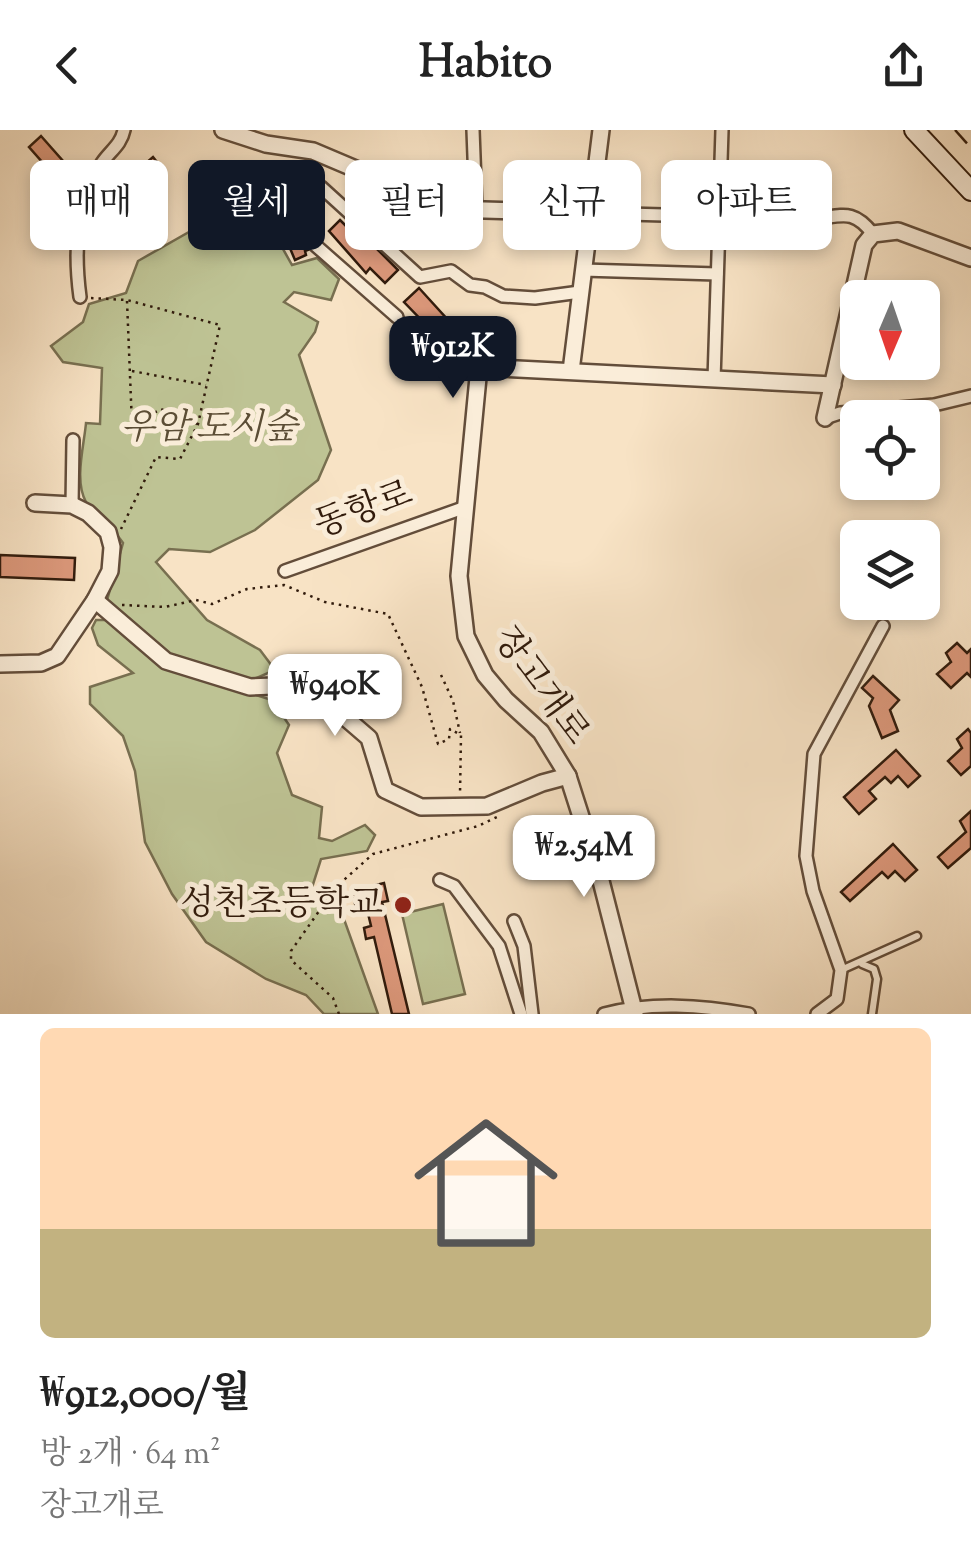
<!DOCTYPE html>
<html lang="ko">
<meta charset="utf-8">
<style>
body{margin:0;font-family:"Sorts Mill Goudy","Noto Serif KR",serif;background:#f6f6f6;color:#222;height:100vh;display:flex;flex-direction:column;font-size:38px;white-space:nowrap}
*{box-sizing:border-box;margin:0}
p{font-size:32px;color:#767676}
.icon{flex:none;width:55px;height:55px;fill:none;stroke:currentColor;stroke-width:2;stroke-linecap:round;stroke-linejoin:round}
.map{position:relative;height:884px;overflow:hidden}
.panel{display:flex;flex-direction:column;background:#fff;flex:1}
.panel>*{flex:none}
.banner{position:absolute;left:30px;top:30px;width:912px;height:90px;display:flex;gap:20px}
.needle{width:65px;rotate:182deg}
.fabs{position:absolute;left:840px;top:150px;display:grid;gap:20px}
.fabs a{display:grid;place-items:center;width:100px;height:100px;border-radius:15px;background:#fff;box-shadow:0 5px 15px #0003;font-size:50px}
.price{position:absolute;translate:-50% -85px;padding:0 22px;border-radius:20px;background:#fff;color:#222;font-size:32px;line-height:65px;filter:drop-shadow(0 2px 5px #0008)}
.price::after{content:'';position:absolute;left:50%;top:60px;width:30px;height:22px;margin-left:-15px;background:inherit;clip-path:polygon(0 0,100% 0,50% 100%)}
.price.on{background:#111827;color:#fff}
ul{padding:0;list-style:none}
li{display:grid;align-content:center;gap:20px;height:530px;padding:0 40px}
li span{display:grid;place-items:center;height:310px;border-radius:15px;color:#555}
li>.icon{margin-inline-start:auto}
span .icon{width:180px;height:180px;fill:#fffc;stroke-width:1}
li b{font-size:42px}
.pill{padding:0 35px;border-radius:15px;background:#fff;box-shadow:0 5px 15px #0003;font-size:35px;line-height:90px}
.pill.on{background:#111827;color:#fff}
header{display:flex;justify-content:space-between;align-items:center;height:130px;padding:0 40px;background:#fff;font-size:45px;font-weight:800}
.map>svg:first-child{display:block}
.green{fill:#bec394;stroke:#786f50;stroke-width:2.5}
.building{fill:#dc987b;stroke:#311b0c;stroke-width:2.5}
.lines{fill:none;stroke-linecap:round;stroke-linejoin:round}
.service-casing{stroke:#634d3a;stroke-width:11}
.minor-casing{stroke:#634d3a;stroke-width:16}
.tertiary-casing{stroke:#634d3a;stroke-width:20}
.secondary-casing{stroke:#311b0c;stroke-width:22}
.path{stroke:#311b0c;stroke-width:2.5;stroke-dasharray:2.5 5;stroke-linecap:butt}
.service{stroke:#faedd9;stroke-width:6}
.minor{stroke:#faedd9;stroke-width:11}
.tertiary{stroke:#faedd9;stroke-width:15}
.secondary{stroke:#faedd9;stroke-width:18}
.rail{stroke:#311b0c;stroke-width:2.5;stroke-dasharray:18 18;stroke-linecap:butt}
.poi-dot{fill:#8f2418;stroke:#faedd9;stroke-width:4}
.labels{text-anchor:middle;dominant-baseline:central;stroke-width:10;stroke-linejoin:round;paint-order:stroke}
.park-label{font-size:35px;font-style:italic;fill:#5b4d35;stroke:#faedd9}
.street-label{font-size:35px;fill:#311b0c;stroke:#faedd9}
.poi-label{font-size:35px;fill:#311b0c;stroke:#faedd9;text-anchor:end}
</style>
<header><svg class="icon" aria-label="back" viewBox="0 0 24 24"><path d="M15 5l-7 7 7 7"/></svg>Habito<svg class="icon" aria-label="share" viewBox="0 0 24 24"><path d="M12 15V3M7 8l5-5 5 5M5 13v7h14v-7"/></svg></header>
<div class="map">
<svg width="971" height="884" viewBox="0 0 971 884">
<rect width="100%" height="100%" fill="#f8e3c5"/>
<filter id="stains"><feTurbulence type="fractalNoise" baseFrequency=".002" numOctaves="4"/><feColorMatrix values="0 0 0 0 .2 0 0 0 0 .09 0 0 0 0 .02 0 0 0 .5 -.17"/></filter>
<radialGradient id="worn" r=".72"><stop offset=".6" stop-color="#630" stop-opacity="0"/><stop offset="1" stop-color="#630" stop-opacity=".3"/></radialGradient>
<g class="green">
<path d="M258,94l12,2 22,39 25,-7 22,21 -8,21 -37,-8 -10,10 34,20 -3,10 -16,23 32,95 -13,30 -63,50 -45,22 -41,-3 -13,13 51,58 53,30 15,20 -25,11 -83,-27 -61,-50 17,-61c-9,-15 -29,-26 -37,-41 -12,-21 -2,-56 0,-79l14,1 2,-56 -39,-6 -12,-16 32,-24 6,-18 37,-11 12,-32 58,-33 19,17 25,-6z"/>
<path d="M96,490h12l58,47 106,33 17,25 -12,28 15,42 30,12 -3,31 13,3 33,-16 10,10 -8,16 -46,8 -12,38 31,11 38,106h-54l-18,-19 -40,-16 -60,-37 -34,-48 -27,-52 -10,-71 -12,-35 -33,-32v-17l43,-14 -35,-28 -6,-17z"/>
<path d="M443,774l22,90 -42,10 -21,-90z"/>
</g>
<g class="building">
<path d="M41,6l22,25 -12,11 -22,-25z"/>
<path d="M153,27l8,10 -49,42 -8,-10z"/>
<path d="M734,51h19v9h-8v10l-12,-4z"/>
<path d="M292,78l18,41 -5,2 1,4 -11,5 -14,-33 -7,3 -5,-12z"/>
<path d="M340,90l26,26 4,-4 28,28 -13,13 -15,-15 -4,5 -37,-42z"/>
<path d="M419,158l29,32 -14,13 -30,-31z"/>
<path d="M0,425l75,3 -1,22 -74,-3z"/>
<path d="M957,513l10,10 4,-4v28l-4,-4 -16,15 -14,-14 14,-12 -5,-9z"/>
<path d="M873,546l26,24 -9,10 8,21 -16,7 -13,-32 4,-8 -11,-10z"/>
<path d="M968,599l3,4v33l-10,9 -13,-14 14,-13 -5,-9z"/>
<path d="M896,620l24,26 -12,11 -10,-11 -7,7 -6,-6 -16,14 7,8 -17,15 -15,-17z"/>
<path d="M971,681v37l-23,20 -10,-11 28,-25 -6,-11z"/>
<path d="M893,714l24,26 -12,11 -10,-10 -7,7 -6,-6 -32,29 -9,-9z"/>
<path d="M384,753l4,18 -6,1 27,112h-17l-18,-77 -8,2 -2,-11 7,-2 -5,-21 -10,3 -4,-17z"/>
</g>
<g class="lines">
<defs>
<g id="service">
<path d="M862,834l12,5 3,10 -5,35"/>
<path d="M841,840l76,-34"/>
</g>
<g id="minor">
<path d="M473,0l3,80"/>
<path d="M87,61l26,33"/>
<path d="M591,83l224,6c27,-3 38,-11 58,15"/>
<path d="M583,140l134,4"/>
<path d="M80,167c-6,-45 -5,-95 22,-134 8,-12 19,-18 22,-33"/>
<path d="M397,187l-82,-72 -17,-37 9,-21 7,-2 7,2 99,90 31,-6 19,14 15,2 18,9 32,2 45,-6"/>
<path d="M714,250l8,-250"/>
<path d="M825,288l15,-5 94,-8 37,-9"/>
<path d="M72,375l1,-65"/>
<path d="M285,441l178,-63"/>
<path d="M440,750l14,6 45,60 22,68"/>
<path d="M514,791l10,25 8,68"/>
<path d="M604,884c48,-12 96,-9 145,0"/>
<path d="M817,884l20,-15 4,-29 -28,-79 -7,-35 8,-102 69,-128"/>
</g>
<g id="tertiary">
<path d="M223,0l43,14 47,7 137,58 141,4"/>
<path d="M571,241l30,-241"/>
<path d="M825,288l39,-173 9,-11 25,-3 73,27"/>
<path d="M95,470l71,61 84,26 50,-2 40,28 29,25 16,52 36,17 66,-1 55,-23 26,-7"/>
<path d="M0,534l41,-1 16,-7 38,-56 15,-29 2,-24 -4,-15 -20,-19 -16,-8 -37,-2"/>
<path d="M635,884l-36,-141 -31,-97 -27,-44 -35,-32 -21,-25 -19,-39 -7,-60 20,-209 354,18"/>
</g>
<path id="secondary" d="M914,0l57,61"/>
</defs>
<use href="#service" class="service-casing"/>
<use href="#minor" class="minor-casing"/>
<use href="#tertiary" class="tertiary-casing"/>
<use href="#secondary" class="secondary-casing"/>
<g class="path">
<path d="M91,168l36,2 93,25 -22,99 -18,35 -24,-2 -35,72"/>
<path d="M127,171l5,124 29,-16 36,15"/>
<path d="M132,241l74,14"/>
<path d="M122,475l43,2 31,-7 16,4 35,-15 37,-4 41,17 63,12 34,73 16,57 11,-5 1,-10 11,6 -1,59"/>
<path d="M441,545l12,26 7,32"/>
<path d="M339,884l-6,-16 -42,-38v-9l45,-64 37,-33 105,-28 21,-10"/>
</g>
<use href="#service" class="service"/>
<use href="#minor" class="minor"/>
<use href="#tertiary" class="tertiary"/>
<use href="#secondary" class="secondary"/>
<path class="rail" d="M955,0l16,18"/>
</g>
<circle class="poi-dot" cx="403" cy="775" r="10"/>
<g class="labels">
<g class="park-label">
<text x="209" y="299">우암 도시숲</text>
</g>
<g class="street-label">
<text transform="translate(364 381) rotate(-20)">동항로</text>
<text transform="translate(540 557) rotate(54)">장고개로</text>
</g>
<g class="poi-label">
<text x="383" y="775">성천초등학교</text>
</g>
</g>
<rect width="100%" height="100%" filter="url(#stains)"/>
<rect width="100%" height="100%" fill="url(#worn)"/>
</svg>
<div class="fabs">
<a><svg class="needle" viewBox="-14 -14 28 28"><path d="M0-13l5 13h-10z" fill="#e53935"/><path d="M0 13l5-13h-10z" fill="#767676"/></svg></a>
<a><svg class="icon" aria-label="locate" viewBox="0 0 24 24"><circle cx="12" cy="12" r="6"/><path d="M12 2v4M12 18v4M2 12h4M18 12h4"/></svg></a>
<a><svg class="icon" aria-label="layers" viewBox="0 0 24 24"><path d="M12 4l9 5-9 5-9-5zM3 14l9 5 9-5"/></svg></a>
</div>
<b class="price on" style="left:453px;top:271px">₩912K</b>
<b class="price" style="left:335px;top:609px">₩940K</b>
<b class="price" style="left:584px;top:770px">₩2.54M</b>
<div class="banner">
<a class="pill">매매</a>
<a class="pill on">월세</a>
<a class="pill">필터</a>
<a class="pill">신규</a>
<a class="pill">아파트</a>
</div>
</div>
<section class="panel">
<ul>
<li><span style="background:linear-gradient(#ffd9b3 65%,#c2b280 0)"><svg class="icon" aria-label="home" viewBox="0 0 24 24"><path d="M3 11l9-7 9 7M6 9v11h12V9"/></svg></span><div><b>₩912,000/월</b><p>방 2개 · 64 m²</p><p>장고개로</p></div></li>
</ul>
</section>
